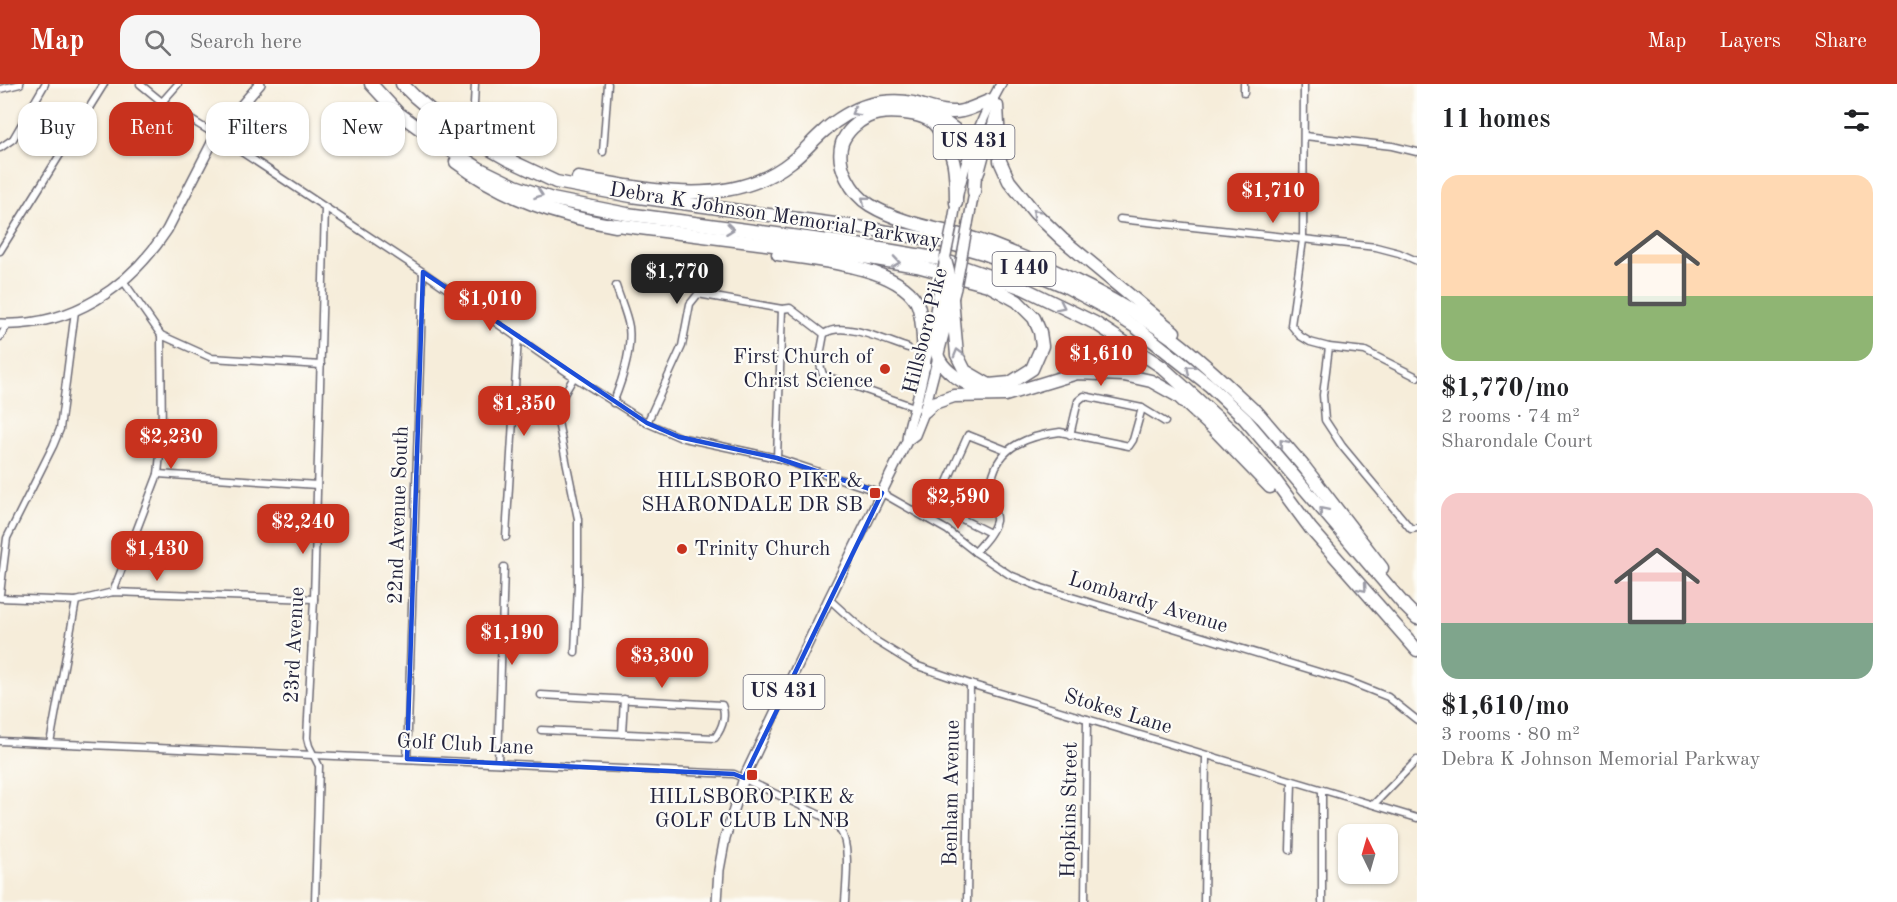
<!DOCTYPE html>
<meta charset="utf-8">
<style>
body{margin:0;font-family:"Old Standard TT",serif;background:#f6f6f6;color:#202124;height:100vh;display:flex;flex-direction:column;font-size:22px;white-space:nowrap}
*{box-sizing:border-box;margin:0}
p{font-size:20px;color:#757577}
.icon{flex:none;width:33px;height:33px;fill:none;stroke:currentColor;stroke-width:2;stroke-linecap:round;stroke-linejoin:round}
.map{position:relative;flex:1;overflow:hidden}
.details{display:flex;flex-direction:column;background:#fff;width:480px}
.details>*{flex:none}
.top-card{position:absolute;left:18px;top:18px;width:570px;height:54px;display:flex;gap:12px}
.needle{width:39px;rotate:355deg}
.fabs{position:absolute;left:1338px;top:740px;display:grid;gap:12px}
.fabs a{display:grid;place-items:center;width:60px;height:60px;border-radius:12px;background:#fff;box-shadow:0 2px 4px #0004;font-size:30px}
.price{position:absolute;translate:-50% -51px;padding:0 14px;border-radius:12px;background:#c8321e;color:#fff;font-size:20px;line-height:39px;filter:drop-shadow(0 2px 3px #0008)}
.price::after{content:'';position:absolute;left:50%;top:36px;width:18px;height:14px;margin-left:-9px;background:inherit;clip-path:polygon(0 0,100% 0,50% 100%)}
.price.active{background:#222;color:#fff}
ul{padding:0;list-style:none}
li{display:grid;align-content:center;gap:12px;height:318px;padding:0 24px}
li span{display:grid;place-items:center;height:186px;border-radius:18px;color:#555}
li>.icon{margin-inline-start:auto}
span .icon{width:108px;height:108px;fill:#fffc;stroke-width:1}
li b{font-size:26px}
h2{display:flex;justify-content:space-between;align-items:center;height:72px;padding:0 24px;font-size:26px}
.tag{padding:0 21px;border-radius:18px;background:#fff;box-shadow:0 2px 4px #0004;font-size:21px;line-height:54px}
.tag.active{background:#c8321e;color:#fff}
header{display:flex;align-items:center;gap:36px;box-sizing:border-box;height:84px;padding:0 30px;background:#c8321e;color:#fff}
header strong{font-size:28px}
nav{display:flex;gap:33px;margin-inline-start:auto;font-size:21px}
.search{width:420px;height:54px;background:#f6f6f6;display:flex;align-items:center;gap:15px;box-sizing:border-box;padding:0 21px;border-radius:18px;color:#757577;font-size:22px}
main{display:flex;flex:1;min-height:0}
.map>svg:first-child{display:block}
.lines{fill:none;stroke-linecap:round;stroke-linejoin:round}
.minor-casing{stroke:#6c6973;stroke-width:9}
.secondary-casing{stroke:#6c6973;stroke-width:12}
.primary-casing{stroke:#6c6973;stroke-width:12}
.motorway-casing{stroke:#6c6973;stroke-width:15}
.minor{stroke:#fff;stroke-width:6}
.secondary{stroke:#fff;stroke-width:9}
.primary{stroke:#fff;stroke-width:9}
.motorway{stroke:#fff;stroke-width:12}
.primary-bridge-casing{stroke:#6c6973;stroke-width:12;stroke-linecap:butt}
.motorway-bridge-casing{stroke:#6c6973;stroke-width:15;stroke-linecap:butt}
.primary-bridge{stroke:#fff;stroke-width:9}
.motorway-bridge{stroke:#fff;stroke-width:12}
.oneway{stroke:#9c9ca7}
.marked{fill:none;stroke:#1d4ed8;stroke-width:4.5;stroke-linejoin:round}
.poi-dot{fill:#c8321e;stroke:#fdfcf7;stroke-width:2}
.labels{text-anchor:middle;dominant-baseline:central;stroke-width:4.5;stroke-linejoin:round;paint-order:stroke}
.shield{fill:#fdfcf7;stroke:#646373;stroke-width:1.5}
.shield-label{font-size:20px;font-weight:bold;fill:#22223b}
.street-label{font-size:21px;fill:#22223b;stroke:#fdfcf7}
.poi-label{font-size:21px;fill:#22223b;stroke:#fdfcf7;text-anchor:end}
</style>
<header>
<strong>Map</strong>
<div class="search"><svg class="icon" aria-label="search" viewBox="0 0 24 24"><circle cx="10" cy="10" r="6"/><path d="M15 15l6 6"/></svg>Search here</div>
<nav><a>Map</a><a>Layers</a><a>Share</a></nav>
</header>
<main>
<div class="map">
<svg width="1417" height="818" viewBox="0 0 1417 818">
<rect width="100%" height="100%" fill="#fdfcf7"/>
<filter id="ink" filterUnits="userSpaceOnUse"><feTurbulence type="fractalNoise" baseFrequency=".0167" numOctaves="2"/><feDisplacementMap in="SourceGraphic" scale="12" xChannelSelector="R" yChannelSelector="G"/><feConvolveMatrix kernelMatrix="1 2 1 2 8 2 1 2 1" color-interpolation-filters="sRGB"/></filter>
<filter id="wash" filterUnits="userSpaceOnUse"><feTurbulence type="fractalNoise" baseFrequency=".008" numOctaves="4" result="noise"/><feDisplacementMap in="SourceGraphic" scale="24" xChannelSelector="R" yChannelSelector="G"/><feGaussianBlur stdDeviation="1.35" result="paint"/><feColorMatrix in="noise" values="0 0 0 0 0 0 0 0 0 0 0 0 0 0 0 0 0 1.4 0 .05"/><feComposite in="paint" operator="in"/></filter>
<g filter="url(#wash)">
<rect width="100%" height="100%" fill="#f6edda"/>
</g>
<g filter="url(#ink)">
<g class="lines">
<defs>
<g id="minor">
<path d="M140,0l22,18 54,33 207,137 151,105 73,46 32,14 98,21 105,35 65,37 28,22 35,23 32,13 306,93 40,16 29,23"/>
<path d="M1304,0l-1,156 -12,85 9,11 10,6 19,5 36,4 52,26"/>
<path d="M0,5l20,-5"/>
<path d="M1244,9v-9"/>
<path d="M162,18l16,-18"/>
<path d="M474,20l1,-20"/>
<path d="M1305,52l87,10 25,6"/>
<path d="M0,64l13,-9 32,-55"/>
<path d="M603,68l5,-68"/>
<path d="M1120,135l256,28 23,6 18,8"/>
<path d="M0,167l104,-167"/>
<path d="M161,251l51,23 109,7"/>
<path d="M0,253l8,-13"/>
<path d="M1329,263l-6,48 2,25 17,26 69,83 6,-1"/>
<path d="M908,264c-22,-7 -65,-28 -84,-14l-5,27 4,14 94,33"/>
<path d="M574,293l-14,24 -3,16 21,102v65l-3,68"/>
<path d="M613,319c9,-22 19,-52 16,-76 -2,-13 -9,-28 -13,-41"/>
<path d="M647,339l35,-77 8,-42 8,-10 84,15 8,-1 34,26"/>
<path d="M1070,351l8,-34 6,-5 58,12 23,14"/>
<path d="M777,374l5,-149"/>
<path d="M158,390l159,11"/>
<path d="M936,422l54,27"/>
<path d="M930,436l38,-85 38,15"/>
<path d="M506,453l12,-200"/>
<path d="M975,468c8,-9 18,-19 21,-31 1,-9 -6,-19 -6,-28 -1,-4 1,-9 2,-14 7,-34 37,-43 68,-47l69,14 4,-6 9,-32"/>
<path d="M113,508l45,-118 4,-39 -1,-100 -37,-53"/>
<path d="M0,510l7,-56 46,-92 7,-17 15,-118"/>
<path d="M0,514l76,3 37,-9 201,7"/>
<path d="M829,515l44,40 42,26 55,19 447,134"/>
<path d="M541,611l181,10c5,12 0,23 -7,33l-174,-8"/>
<path d="M622,650l2,-35"/>
<path d="M0,657l734,33 86,41c7,4 15,8 20,15 11,15 6,53 5,72"/>
<path d="M50,659l26,-142"/>
<path d="M407,675l16,-487"/>
<path d="M498,679l6,-196"/>
<path d="M1374,720l43,-44"/>
<path d="M1290,766l2,-68"/>
<path d="M315,818l4,-136 -10,-20 -2,-8 7,-139 11,-391"/>
<path d="M967,818l3,-218"/>
<path d="M1085,818l2,-183"/>
<path d="M1204,818l2,-146"/>
<path d="M1322,818v-111"/>
</g>
<path id="secondary" d="M0,240c71,3 129,-36 167,-94l49,-95 44,-51"/>
<g id="primary">
<path d="M979,90l16,-59"/>
<path d="M953,137c7,-48 24,-95 48,-137"/>
<path d="M968,140l7,-36"/>
<path d="M907,357l8,-6 8,-20 33,-127"/>
<path d="M717,818l2,-32 6,-32 19,-60 85,-179 78,-158c0,-16 9,-33 12,-50 9,-35 14,-71 21,-107"/>
</g>
<g id="motorway">
<path d="M371,0l27,29 40,29 42,27 35,17 37,13 75,15 224,30 89,15 83,29 72,35 67,44 71,65 41,47 37,50 106,121"/>
<path d="M402,0l12,12 35,30 58,33 49,23 75,14 233,32 77,13 42,12 44,17 38,16 37,20 35,22 72,57 36,34 160,187 12,12"/>
<path d="M997,22l3,55 9,20 26,32 27,26 112,93"/>
<path d="M930,27l43,32 3,10 -2,39"/>
<path d="M456,78c48,36 101,54 160,64"/>
<path d="M578,94c71,11 152,33 214,-17 12,-9 21,-21 33,-31 11,-10 29,-21 43,-25 15,-4 30,-5 45,-2 16,4 33,12 49,8 10,-2 20,-8 30,-11"/>
<path d="M956,119c0,-30 0,-52 -20,-77 -12,-15 -53,-17 -69,-9 -10,5 -21,15 -25,26 -7,22 10,51 28,62 38,23 85,25 125,41 64,25 126,54 181,95 30,23 57,50 85,76"/>
<path d="M609,140l243,31 65,11 71,19 29,16 17,17 6,14 2,14 -10,23 -22,14 -21,2 -24,-14 -8,-16 -5,-56"/>
<path d="M778,170c38,6 117,12 138,47 7,12 8,51 8,65"/>
<path d="M948,202l-12,57c-3,26 32,43 53,50"/>
<path d="M925,327l9,-8 20,-7 51,-1 72,-22 47,2 27,6 27,15 39,36 53,55"/>
<path d="M1256,327l49,57 77,100"/>
</g>
</defs>
<use href="#minor" class="minor-casing"/>
<use href="#secondary" class="secondary-casing"/>
<use href="#primary" class="primary-casing"/>
<use href="#motorway" class="motorway-casing"/>
<use href="#minor" class="minor"/>
<use href="#secondary" class="secondary"/>
<use href="#primary" class="primary"/>
<use href="#motorway" class="motorway"/>
<defs>
<g id="primary-bridge">
<path d="M940,200l13,-63"/>
<path d="M956,204l12,-64"/>
</g>
<path id="motorway-bridge" d="M945,176l3,11v15"/>
</defs>
<use href="#primary-bridge" class="primary-bridge-casing"/>
<use href="#motorway-bridge" class="motorway-bridge-casing"/>
<use href="#primary-bridge" class="primary-bridge"/>
<use href="#motorway-bridge" class="motorway-bridge"/>
</g>
<defs><path id="oneway-chevron" d="M-2-3.5L2.5 0L-2 3.5" fill="none" stroke-width="1.6" stroke-linecap="round" stroke-linejoin="round" transform="scale(1.5)"/></defs>
<g class="oneway">
<use href="#oneway-chevron" transform="translate(855 28) rotate(151)"/>
<use href="#oneway-chevron" transform="translate(539 110) rotate(19)"/>
<use href="#oneway-chevron" transform="translate(865 116) rotate(-140)"/>
<use href="#oneway-chevron" transform="translate(1036 129) rotate(-133)"/>
<use href="#oneway-chevron" transform="translate(730 145) rotate(7)"/>
<use href="#oneway-chevron" transform="translate(896 178) rotate(9)"/>
<use href="#oneway-chevron" transform="translate(1061 222) rotate(26)"/>
<use href="#oneway-chevron" transform="translate(958 269) rotate(-106)"/>
<use href="#oneway-chevron" transform="translate(1190 285) rotate(-140)"/>
<use href="#oneway-chevron" transform="translate(1283 359) rotate(-130)"/>
<use href="#oneway-chevron" transform="translate(1323 427) rotate(-131)"/>
<use href="#oneway-chevron" transform="translate(1363 504) rotate(49)"/>
</g>
</g>
<path class="marked" d="M423,188l224,151 32,14 98,21 105,35 -138,285 -10,-4 -327,-15z"/>
<g class="poi-dot">
<circle cx="885" cy="285" r="6"/>
<rect x="869" y="403" width="12" height="12" rx="3"/>
<circle cx="682" cy="465" r="6"/>
<rect x="746" y="685" width="12" height="12" rx="3"/>
</g>
<g class="labels">
<g class="shield">
<rect x="933.5" y="41" width="81" height="34" rx="4.5"/>
<rect x="992.5" y="168" width="63" height="34" rx="4.5"/>
<rect x="743.5" y="591" width="81" height="34" rx="4.5"/>
</g>
<g class="shield-label">
<text x="974" y="58">US 431</text>
<text x="1024" y="185">I 440</text>
<text x="784" y="608">US 431</text>
</g>
<g class="street-label">
<text transform="translate(775 132) rotate(9)">Debra K Johnson Memorial Parkway</text>
<text transform="translate(926 247) rotate(-76)">Hillsboro Pike</text>
<text transform="translate(399 431) rotate(-88)">22nd Avenue South</text>
<text transform="translate(1148 519) rotate(17)">Lombardy Avenue</text>
<text transform="translate(295 561) rotate(-87)">23rd Avenue</text>
<text transform="translate(1118 628) rotate(17)">Stokes Lane</text>
<text transform="translate(465 661) rotate(3)">Golf Club Lane</text>
<text transform="translate(952 709) rotate(-89)">Benham Avenue</text>
<text transform="translate(1070 726) rotate(-89)">Hopkins Street</text>
</g>
<g class="poi-label">
<text x="873" y="273">First Church of<tspan x="873" dy="24">Christ Science</tspan></text>
<text x="863" y="397">HILLSBORO PIKE &amp;<tspan x="863" dy="24">SHARONDALE DR SB</tspan></text>
<text x="694" y="465" text-anchor="start">Trinity Church</text>
<text x="752" y="713" text-anchor="middle">HILLSBORO PIKE &amp;<tspan x="752" dy="24">GOLF CLUB LN NB</tspan></text>
</g>
</g>
</svg>
<div class="fabs">
<a><svg class="needle" viewBox="-14 -14 28 28"><path d="M0-13l5 13h-10z" fill="#e53935"/><path d="M0 13l5-13h-10z" fill="#757577"/></svg></a>
</div>
<b class="price" style="left:1273px;top:140px">$1,710</b>
<b class="price active" style="left:677px;top:221px">$1,770</b>
<b class="price" style="left:490px;top:248px">$1,010</b>
<b class="price" style="left:1101px;top:303px">$1,610</b>
<b class="price" style="left:524px;top:353px">$1,350</b>
<b class="price" style="left:171px;top:386px">$2,230</b>
<b class="price" style="left:958px;top:446px">$2,590</b>
<b class="price" style="left:303px;top:471px">$2,240</b>
<b class="price" style="left:157px;top:498px">$1,430</b>
<b class="price" style="left:512px;top:582px">$1,190</b>
<b class="price" style="left:662px;top:605px">$3,300</b>
<div class="top-card">
<a class="tag">Buy</a>
<a class="tag active">Rent</a>
<a class="tag">Filters</a>
<a class="tag">New</a>
<a class="tag">Apartment</a>
</div>
</div>
<section class="details">
<h2>11 homes<svg class="icon" aria-label="filters" viewBox="0 0 24 24"><path d="M4 7h16M4 17h16"/><circle cx="9" cy="7" r="2"/><circle cx="15" cy="17" r="2"/></svg></h2>
<ul>
<li><span style="background:linear-gradient(#ffd9b3 65%,#8fb573 0)"><svg class="icon" aria-label="home" viewBox="0 0 24 24"><path d="M3 11l9-7 9 7M6 9v11h12V9"/></svg></span><div><b>$1,770/mo</b><p>2 rooms · 74 m²</p><p>Sharondale Court</p></div></li>
<li><span style="background:linear-gradient(#f6c9c9 70%,#7fa58c 0)"><svg class="icon" aria-label="home" viewBox="0 0 24 24"><path d="M3 11l9-7 9 7M6 9v11h12V9"/></svg></span><div><b>$1,610/mo</b><p>3 rooms · 80 m²</p><p>Debra K Johnson Memorial Parkway</p></div></li>
</ul>
</section>
</main>
